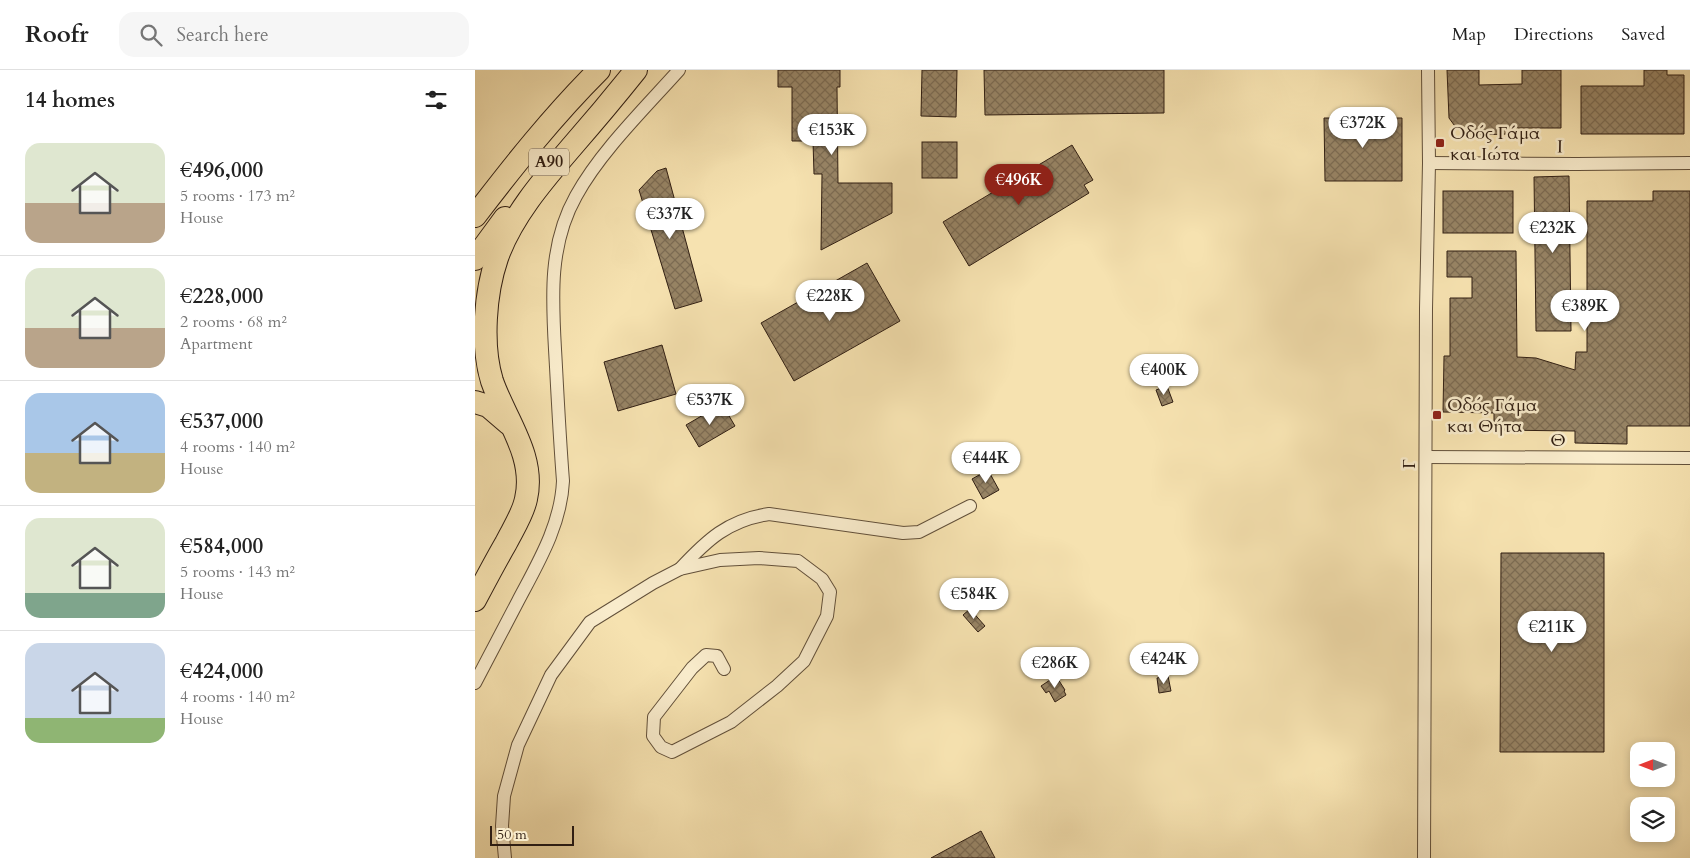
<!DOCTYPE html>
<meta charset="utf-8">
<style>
body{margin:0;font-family:Cardo,serif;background:#f6f6f6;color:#222;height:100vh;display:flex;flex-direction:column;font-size:19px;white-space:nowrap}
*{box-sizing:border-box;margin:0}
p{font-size:16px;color:#767676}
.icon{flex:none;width:28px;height:28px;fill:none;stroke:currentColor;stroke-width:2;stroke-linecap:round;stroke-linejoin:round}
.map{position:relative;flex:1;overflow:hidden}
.drawer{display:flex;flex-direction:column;background:#fff;width:475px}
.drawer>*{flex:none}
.needle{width:32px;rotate:270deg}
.fabs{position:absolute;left:1155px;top:672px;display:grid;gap:10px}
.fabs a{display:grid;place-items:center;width:45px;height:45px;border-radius:10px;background:#fff;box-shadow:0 2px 8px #0003;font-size:25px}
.scale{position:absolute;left:15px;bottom:12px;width:84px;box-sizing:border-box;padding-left:5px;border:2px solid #311f13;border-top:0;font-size:14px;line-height:18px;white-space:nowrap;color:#311f13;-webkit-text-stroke:4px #f9eccc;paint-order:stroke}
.price{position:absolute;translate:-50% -42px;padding:0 11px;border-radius:18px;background:#fff;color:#222;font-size:16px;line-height:32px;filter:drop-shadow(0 1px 2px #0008)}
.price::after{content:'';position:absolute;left:50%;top:30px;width:15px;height:11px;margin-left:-8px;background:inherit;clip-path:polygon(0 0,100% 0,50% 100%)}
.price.current{background:#8f2418;color:#fff}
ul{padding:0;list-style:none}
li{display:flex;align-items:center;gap:15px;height:125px;padding:0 25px}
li+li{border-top:1px solid #e0e0e0}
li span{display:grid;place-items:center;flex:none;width:140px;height:100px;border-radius:15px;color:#555}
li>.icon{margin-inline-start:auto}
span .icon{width:60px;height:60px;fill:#fffc;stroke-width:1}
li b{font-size:21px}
h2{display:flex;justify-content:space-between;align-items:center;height:60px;padding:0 25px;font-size:21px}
header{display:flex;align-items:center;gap:30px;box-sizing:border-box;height:70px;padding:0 25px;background:#fff;border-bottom:1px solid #e0e0e0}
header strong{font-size:24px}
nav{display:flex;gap:28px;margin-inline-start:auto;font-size:18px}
.search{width:350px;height:45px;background:#f6f6f6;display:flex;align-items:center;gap:12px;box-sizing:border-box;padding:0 18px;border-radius:15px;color:#767676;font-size:19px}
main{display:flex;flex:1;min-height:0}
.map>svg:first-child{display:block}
.building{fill:url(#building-cross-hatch);stroke:#311f13}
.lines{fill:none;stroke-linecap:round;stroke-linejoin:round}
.minor-casing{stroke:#62503a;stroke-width:14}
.motorway-casing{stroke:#311f13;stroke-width:24}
.minor{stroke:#f9eccc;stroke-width:12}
.motorway{stroke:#f6e2b0;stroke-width:22}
.poi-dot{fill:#8f2418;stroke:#f9eccc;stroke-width:2}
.labels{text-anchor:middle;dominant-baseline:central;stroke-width:5;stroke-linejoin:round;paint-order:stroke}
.shield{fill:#f9eccc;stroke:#6d5c4a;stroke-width:1}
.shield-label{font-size:16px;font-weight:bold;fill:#311f13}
.poi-label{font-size:18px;fill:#311f13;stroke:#f9eccc;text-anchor:start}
.street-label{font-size:18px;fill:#311f13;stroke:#f9eccc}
</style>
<header>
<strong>Roofr</strong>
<div class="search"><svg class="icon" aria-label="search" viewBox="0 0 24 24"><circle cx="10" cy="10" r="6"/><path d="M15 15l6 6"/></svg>Search here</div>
<nav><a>Map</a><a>Directions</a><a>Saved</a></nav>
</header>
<main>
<section class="drawer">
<h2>14 homes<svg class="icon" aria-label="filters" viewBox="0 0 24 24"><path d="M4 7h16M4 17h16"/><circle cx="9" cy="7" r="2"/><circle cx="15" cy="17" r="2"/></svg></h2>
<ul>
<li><span style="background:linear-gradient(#dfe7d0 60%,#b9a48a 0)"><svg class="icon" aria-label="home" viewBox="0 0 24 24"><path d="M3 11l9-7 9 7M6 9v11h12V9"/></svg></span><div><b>€496,000</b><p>5 rooms · 173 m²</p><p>House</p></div></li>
<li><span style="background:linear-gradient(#dfe7d0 60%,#b9a48a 0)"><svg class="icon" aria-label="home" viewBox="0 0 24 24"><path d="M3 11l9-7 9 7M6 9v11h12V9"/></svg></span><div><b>€228,000</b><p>2 rooms · 68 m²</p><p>Apartment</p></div></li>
<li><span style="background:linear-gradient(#a9c7e8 60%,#c2b280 0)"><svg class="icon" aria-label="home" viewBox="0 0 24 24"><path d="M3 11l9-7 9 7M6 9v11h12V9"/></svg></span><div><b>€537,000</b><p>4 rooms · 140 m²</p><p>House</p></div></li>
<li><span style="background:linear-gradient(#dfe7d0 75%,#7fa58c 0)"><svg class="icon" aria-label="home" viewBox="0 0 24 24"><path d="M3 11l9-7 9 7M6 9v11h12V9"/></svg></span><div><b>€584,000</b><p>5 rooms · 143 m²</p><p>House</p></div></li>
<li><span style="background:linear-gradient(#c9d6e8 75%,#8fb573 0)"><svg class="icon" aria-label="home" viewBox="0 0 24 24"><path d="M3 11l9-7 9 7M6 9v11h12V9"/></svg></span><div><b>€424,000</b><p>4 rooms · 140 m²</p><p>House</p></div></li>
</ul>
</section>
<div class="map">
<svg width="1215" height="788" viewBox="0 0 1215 788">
<defs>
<pattern id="building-cross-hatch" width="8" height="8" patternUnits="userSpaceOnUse" patternTransform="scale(1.25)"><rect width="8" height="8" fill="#978465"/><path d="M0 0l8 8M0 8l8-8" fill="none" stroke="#7c6b52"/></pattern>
</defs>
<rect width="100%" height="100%" fill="#f6e2b0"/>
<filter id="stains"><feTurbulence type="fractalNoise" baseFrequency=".004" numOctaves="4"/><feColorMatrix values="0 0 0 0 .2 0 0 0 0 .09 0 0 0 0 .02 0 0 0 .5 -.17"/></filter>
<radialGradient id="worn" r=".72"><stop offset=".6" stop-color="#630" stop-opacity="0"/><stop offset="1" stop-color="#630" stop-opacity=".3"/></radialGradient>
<g class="building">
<path d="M303,0h62v17h-3l1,96h54v30l-71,37 1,-76h-8l-1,-33h-21v-54h-14z"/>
<path d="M447,0h35l-1,47 -35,-1z"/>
<path d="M509,0h180v43l-179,2z"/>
<path d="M972,0h32v15l43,-1v-14h39v58h-53v6l-35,1v-6h-16l-8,-11z"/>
<path d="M1169,0h23v5h17v59h-103v-48h63z"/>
<path d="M849,48h78v63h-77z"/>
<rect x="447" y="72" width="35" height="36"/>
<path d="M597,75l21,35 -9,5 5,8 -120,73 -26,-44z"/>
<path d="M191,98l36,133 -27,8 -36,-119 18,-19z"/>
<path d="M1094,106l2,155h-35l-2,-154z"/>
<rect x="968" y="121" width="70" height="42"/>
<path d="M1178,121h37v235h-63v18l-52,-1v-12l-81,-1v-17l-51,-1 1,-56h6v-58h22v-21h-25v-26h69l1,106 19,1 39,12 1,-18h11v-151h66z"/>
<path d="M392,193l33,58 -106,60 -33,-58z"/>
<path d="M187,275l14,49 -58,17 -14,-49z"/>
<path d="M692,316l6,16 -11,4 -6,-16z"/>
<path d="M247,334l13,22 -36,21 -13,-22z"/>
<path d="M513,400l11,20 -16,9 -11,-20z"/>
<path d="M1026,483h103v199h-104z"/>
<path d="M495,539l15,17 -7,6 -15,-17z"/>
<path d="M581,606l9,14 -1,1 2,4 -11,7 -6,-11 -3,2 -5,-7z"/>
<path d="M693,606l3,15 -12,2 -2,-15z"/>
<path d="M506,761l14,27h-64z"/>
</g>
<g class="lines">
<defs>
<g id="minor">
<path d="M954,93l148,1 113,-1"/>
<path d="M951,387l264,1"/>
<path d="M205,499c27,-29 48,-49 89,-55l134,19 16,-1 51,-26"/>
<path d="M0,613c14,-27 29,-55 43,-82 20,-38 43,-76 45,-120 -3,-38 -5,-76 -7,-114 -3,-58 -10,-118 20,-171 24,-44 69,-88 103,-126"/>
<path d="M30,788l-3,-32 2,-30 14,-51 33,-70 39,-53 63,-39 27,-14 40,-9 39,-2 39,3 24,18 8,13 -3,24 -23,45 -27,25 -46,36 -59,30 -11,-5 -8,-11 1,-19 38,-49 14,-13 11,1 7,13"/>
<path d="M949,788l2,-549 3,-146 -1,-93"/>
</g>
<g id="motorway">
<path d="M0,146c39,-51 78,-100 124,-146"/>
<path d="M0,189l30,-41"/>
<path d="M0,332l13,4 21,18"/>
<path d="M0,530c10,-19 20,-38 31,-57 7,-14 17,-29 20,-44 10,-43 -21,-80 -34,-118 -11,-36 -7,-88 5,-123 15,-43 49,-81 78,-115 21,-24 41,-48 61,-73"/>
</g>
</defs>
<use href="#minor" class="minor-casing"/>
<use href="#motorway" class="motorway-casing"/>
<use href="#minor" class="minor"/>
<use href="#motorway" class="motorway"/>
</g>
<g class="poi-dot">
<rect x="960" y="68" width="10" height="10" rx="2.5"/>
<rect x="957" y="340" width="10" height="10" rx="2.5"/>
</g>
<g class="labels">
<rect class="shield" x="54" y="78.5" width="40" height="27" rx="4"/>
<g class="shield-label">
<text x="74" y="92">Α90</text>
</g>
<g class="poi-label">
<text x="975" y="63">Οδός Γάμα<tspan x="975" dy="21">και Ιώτα</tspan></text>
<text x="972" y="335">Οδός Γάμα<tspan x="972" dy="21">και Θήτα</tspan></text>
</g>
<g class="street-label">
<text transform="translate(1085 77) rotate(1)">Ι</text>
<text x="1083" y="370">Θ</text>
<text transform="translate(934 394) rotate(-90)">Γ</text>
</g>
</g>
<rect width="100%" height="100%" filter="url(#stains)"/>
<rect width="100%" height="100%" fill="url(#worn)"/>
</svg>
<div class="fabs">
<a><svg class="needle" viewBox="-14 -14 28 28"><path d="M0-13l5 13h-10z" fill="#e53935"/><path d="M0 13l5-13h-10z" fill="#767676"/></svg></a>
<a><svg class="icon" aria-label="layers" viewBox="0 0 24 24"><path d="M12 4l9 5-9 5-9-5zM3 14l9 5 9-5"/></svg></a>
</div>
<div class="scale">50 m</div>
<b class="price" style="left:888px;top:79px">€372K</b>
<b class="price" style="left:357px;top:86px">€153K</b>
<b class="price current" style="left:544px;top:136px">€496K</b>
<b class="price" style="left:195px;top:170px">€337K</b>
<b class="price" style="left:1078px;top:184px">€232K</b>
<b class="price" style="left:355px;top:252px">€228K</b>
<b class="price" style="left:1110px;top:262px">€389K</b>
<b class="price" style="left:689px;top:326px">€400K</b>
<b class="price" style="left:235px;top:356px">€537K</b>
<b class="price" style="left:511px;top:414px">€444K</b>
<b class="price" style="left:499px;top:550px">€584K</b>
<b class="price" style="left:1077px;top:583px">€211K</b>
<b class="price" style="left:689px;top:615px">€424K</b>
<b class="price" style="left:580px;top:619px">€286K</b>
</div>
</main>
